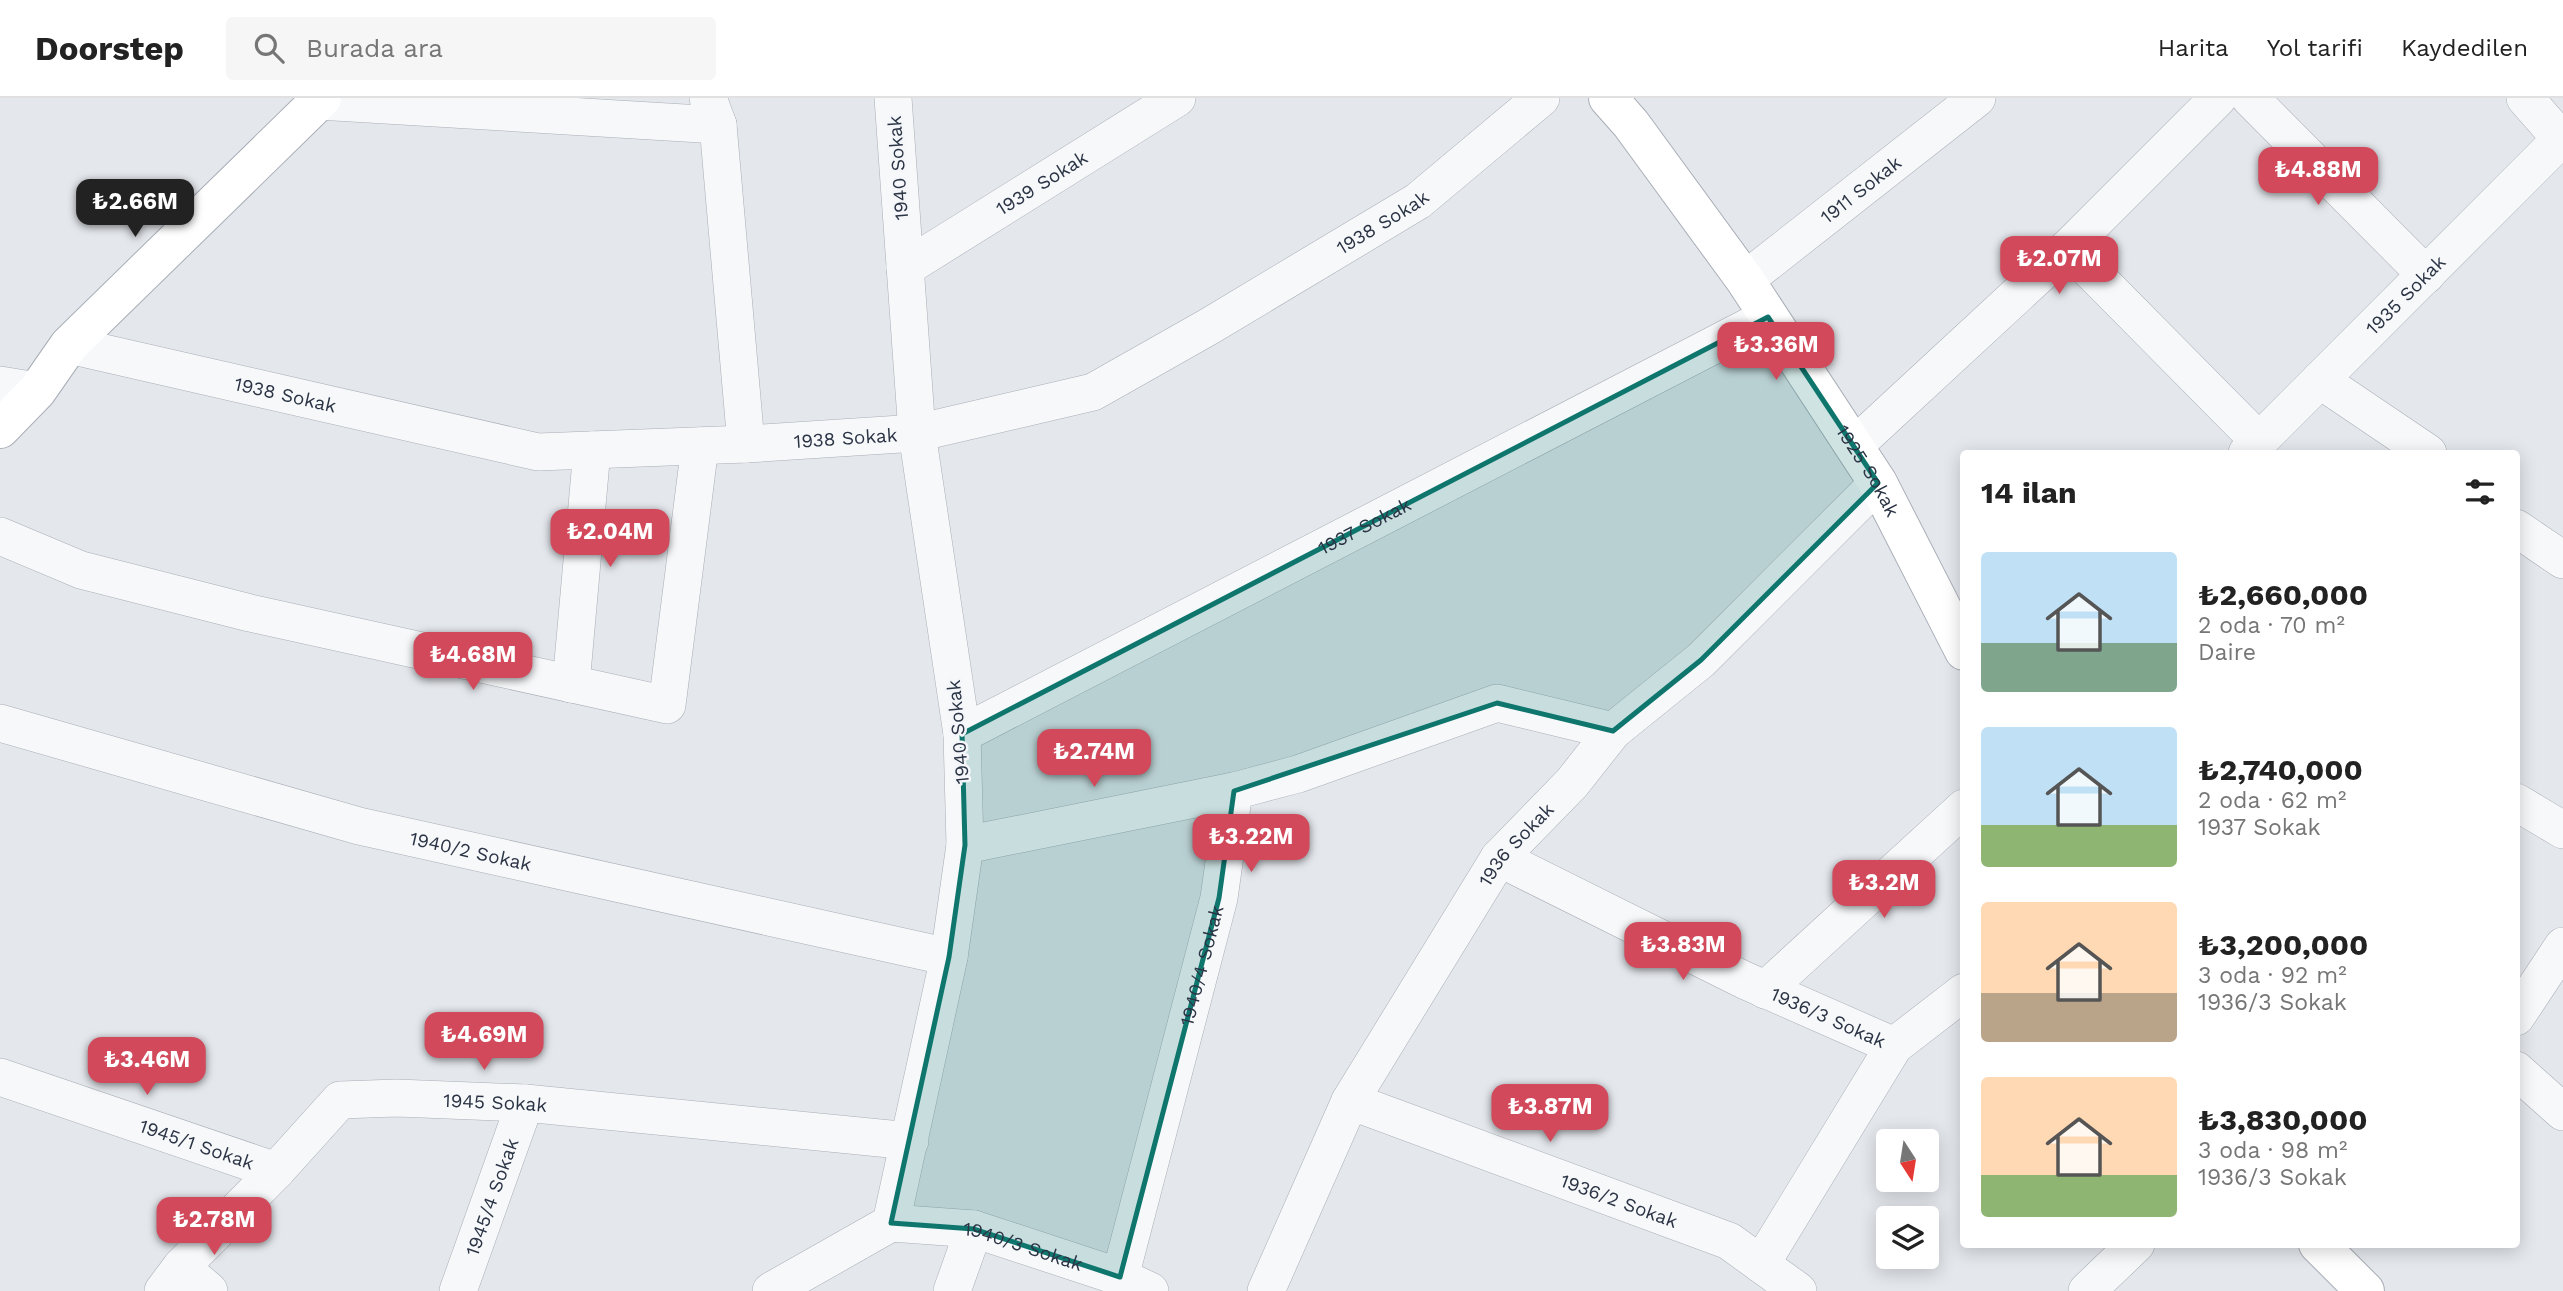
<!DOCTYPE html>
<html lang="tr">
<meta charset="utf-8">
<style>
body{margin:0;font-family:"Work Sans",sans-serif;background:#f6f6f6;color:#222;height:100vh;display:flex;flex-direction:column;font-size:26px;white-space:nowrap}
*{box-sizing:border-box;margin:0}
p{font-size:23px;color:#767676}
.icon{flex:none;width:38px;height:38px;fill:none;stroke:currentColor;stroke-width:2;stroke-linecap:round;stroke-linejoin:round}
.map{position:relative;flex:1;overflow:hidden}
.side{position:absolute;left:1960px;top:352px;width:560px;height:798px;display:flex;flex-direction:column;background:#fff;border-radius:7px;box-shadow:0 4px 18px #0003}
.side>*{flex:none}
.needle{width:46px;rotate:168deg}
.fabs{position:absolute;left:1876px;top:1031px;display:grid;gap:14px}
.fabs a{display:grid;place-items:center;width:63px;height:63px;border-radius:7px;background:#fff;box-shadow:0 4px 18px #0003;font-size:35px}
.price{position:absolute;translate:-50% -60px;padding:0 16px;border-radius:14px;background:#d1495b;color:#fff;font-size:23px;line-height:46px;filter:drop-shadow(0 2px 4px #0008)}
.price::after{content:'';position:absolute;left:50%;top:42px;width:21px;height:16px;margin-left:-10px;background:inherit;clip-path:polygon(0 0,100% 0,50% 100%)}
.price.current{background:#222;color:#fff}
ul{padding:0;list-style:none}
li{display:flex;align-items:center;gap:21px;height:175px;padding:0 21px}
li span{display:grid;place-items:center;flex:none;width:196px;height:140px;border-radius:7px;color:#555}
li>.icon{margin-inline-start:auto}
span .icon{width:84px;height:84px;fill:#fffc;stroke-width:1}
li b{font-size:30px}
h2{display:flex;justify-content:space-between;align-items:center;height:84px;padding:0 21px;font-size:30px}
header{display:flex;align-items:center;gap:42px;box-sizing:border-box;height:98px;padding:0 35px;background:#fff;border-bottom:2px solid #e0e0e0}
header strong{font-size:33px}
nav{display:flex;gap:38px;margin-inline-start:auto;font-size:24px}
.search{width:490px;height:63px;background:#f6f6f6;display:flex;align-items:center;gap:18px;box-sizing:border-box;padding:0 24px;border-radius:7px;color:#767676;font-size:26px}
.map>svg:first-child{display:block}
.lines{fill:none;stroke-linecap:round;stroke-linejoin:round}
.street-casing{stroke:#a9aeb7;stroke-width:38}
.secondary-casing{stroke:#a9aeb7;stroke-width:40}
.street{stroke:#f7f8fa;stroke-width:37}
.secondary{stroke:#fff;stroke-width:38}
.marked{fill:#0f766e;fill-opacity:0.2;stroke:#0f766e;stroke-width:5;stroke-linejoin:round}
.labels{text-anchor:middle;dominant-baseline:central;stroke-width:5;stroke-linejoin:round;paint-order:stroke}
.street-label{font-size:19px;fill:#2b3445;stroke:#f4f6f9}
</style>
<header>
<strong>Doorstep</strong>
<div class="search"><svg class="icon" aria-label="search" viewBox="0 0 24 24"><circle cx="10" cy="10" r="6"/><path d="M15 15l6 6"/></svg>Burada ara</div>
<nav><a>Harita</a><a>Yol tarifi</a><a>Kaydedilen</a></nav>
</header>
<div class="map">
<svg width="2563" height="1193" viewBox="0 0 2563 1193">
<rect width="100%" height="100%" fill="#e4e7ec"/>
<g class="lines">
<defs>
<g id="street">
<path d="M708,0l10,27 28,319"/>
<path d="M2250,0l176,177"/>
<path d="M2525,0l36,41"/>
<path d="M318,3l400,24"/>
<path d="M2068,150l191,193"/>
<path id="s1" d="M905,170l272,-170"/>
<path id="s2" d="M1745,182l232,-182"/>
<path id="s3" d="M69,247l469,107 208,-8 171,-11 176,-41 115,-65 210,-126 123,-103"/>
<path d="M2320,282l108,73"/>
<path d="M0,287l37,6"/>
<path d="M1854,348l214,-198 150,-150"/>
<path id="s4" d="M2247,355l316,-316"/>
<path d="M2516,430l47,32"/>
<path d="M0,438l81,34 169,43 417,92 33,-259"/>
<path d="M571,586l21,-234"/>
<path id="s5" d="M0,625l359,103 590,131"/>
<path id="s6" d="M962,636l806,-417"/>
<path d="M2516,704l47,28"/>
<path d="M965,747l269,-54"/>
<path id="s7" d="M1499,760l245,122 150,66"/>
<path d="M1765,892l199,-182"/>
<path d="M2516,919l47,-71"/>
<path d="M2516,972l47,42"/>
<path id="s8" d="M0,979l276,94"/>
<path id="s9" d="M1350,1003l379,140 69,50"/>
<path id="s10" d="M891,1125l83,6 146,48 30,14"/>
<path d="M1761,1166l133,-218 70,-54"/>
<path d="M181,1169l28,24"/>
<path id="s11" d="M1120,1179l99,-379 15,-107 64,-17 199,-71 116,28"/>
<path id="s12" d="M163,1193l18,-24 95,-96 64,-71 57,-2 128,5 385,38"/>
<path id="s13" d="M458,1193l67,-188"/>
<path d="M771,1193l120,-68 58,-266 16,-112 -3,-111 -45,-301 -24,-335"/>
<path d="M952,1193l22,-62"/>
<path id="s14" d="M1266,1193l84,-190 149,-243 73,-75 41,-52 88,-71 177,-177"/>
<path d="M2087,1193l49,-47"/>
</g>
<g id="secondary">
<path id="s15" d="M1608,0l23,26 114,156 133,203 86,168"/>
<path d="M0,331l37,-38 32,-46 253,-247"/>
<path d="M2318,1146l47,47"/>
</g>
</defs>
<use href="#street" class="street-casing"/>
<use href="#secondary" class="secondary-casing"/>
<use href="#street" class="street"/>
<use href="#secondary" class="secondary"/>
</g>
<path class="marked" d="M1768,219l110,166 -177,177 -88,71 -116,-28 -263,88 -15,107 -99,379 -146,-48 -83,-6 58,-266 16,-112 -3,-111z"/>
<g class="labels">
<g class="street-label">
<text transform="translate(898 70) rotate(-94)">1940 Sokak</text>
<text stroke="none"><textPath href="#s1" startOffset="161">1939 Sokak</textPath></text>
<text stroke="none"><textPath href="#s2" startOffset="147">1911 Sokak</textPath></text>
<text stroke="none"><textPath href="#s3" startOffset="1377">1938 Sokak</textPath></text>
<text stroke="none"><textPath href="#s4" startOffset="224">1935 Sokak</textPath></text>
<text stroke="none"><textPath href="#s3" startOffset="222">1938 Sokak</textPath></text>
<text stroke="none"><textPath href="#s3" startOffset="789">1938 Sokak</textPath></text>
<text stroke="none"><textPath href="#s15" startOffset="455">1925 Sokak</textPath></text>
<text stroke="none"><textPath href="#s6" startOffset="453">1937 Sokak</textPath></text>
<text transform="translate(958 634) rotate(-95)">1940 Sokak</text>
<text stroke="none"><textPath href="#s14" startOffset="514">1936 Sokak</textPath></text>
<text stroke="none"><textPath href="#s5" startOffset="488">1940/2 Sokak</textPath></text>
<text stroke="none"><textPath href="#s11" startOffset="322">1940/4 Sokak</textPath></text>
<text stroke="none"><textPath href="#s7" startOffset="366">1936/3 Sokak</textPath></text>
<text stroke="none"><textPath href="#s12" startOffset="416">1945 Sokak</textPath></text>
<text stroke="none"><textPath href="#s8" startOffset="208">1945/1 Sokak</textPath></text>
<text stroke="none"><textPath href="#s13" startOffset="100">1945/4 Sokak</textPath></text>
<text stroke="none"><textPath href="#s9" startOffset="287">1936/2 Sokak</textPath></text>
<text stroke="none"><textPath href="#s10" startOffset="135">1940/3 Sokak</textPath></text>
</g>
</g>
</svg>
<div class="fabs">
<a><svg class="needle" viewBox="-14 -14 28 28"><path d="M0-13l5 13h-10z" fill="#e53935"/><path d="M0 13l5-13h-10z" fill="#767676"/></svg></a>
<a><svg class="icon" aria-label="layers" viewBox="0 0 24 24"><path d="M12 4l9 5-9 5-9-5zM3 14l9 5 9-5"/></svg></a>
</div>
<b class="price" style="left:2318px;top:109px">₺4.88M</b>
<b class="price current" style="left:135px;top:141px">₺2.66M</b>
<b class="price" style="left:2059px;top:198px">₺2.07M</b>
<b class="price" style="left:1776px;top:284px">₺3.36M</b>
<b class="price" style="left:610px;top:471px">₺2.04M</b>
<b class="price" style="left:473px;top:594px">₺4.68M</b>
<b class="price" style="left:1094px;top:691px">₺2.74M</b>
<b class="price" style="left:1251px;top:776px">₺3.22M</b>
<b class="price" style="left:1884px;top:822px">₺3.2M</b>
<b class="price" style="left:1683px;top:884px">₺3.83M</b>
<b class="price" style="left:484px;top:974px">₺4.69M</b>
<b class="price" style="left:147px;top:999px">₺3.46M</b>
<b class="price" style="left:1550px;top:1046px">₺3.87M</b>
<b class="price" style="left:214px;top:1159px">₺2.78M</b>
<section class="side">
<h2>14 ilan<svg class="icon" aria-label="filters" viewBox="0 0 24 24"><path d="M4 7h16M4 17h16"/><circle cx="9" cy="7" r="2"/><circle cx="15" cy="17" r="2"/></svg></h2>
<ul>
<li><span style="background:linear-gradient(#bfe0f5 65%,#7fa58c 0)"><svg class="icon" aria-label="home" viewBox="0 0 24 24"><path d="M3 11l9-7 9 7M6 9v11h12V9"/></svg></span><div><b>₺2,660,000</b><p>2 oda · 70 m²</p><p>Daire</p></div></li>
<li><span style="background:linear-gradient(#bfe0f5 70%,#8fb573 0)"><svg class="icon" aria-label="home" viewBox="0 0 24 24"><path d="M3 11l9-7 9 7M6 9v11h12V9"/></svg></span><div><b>₺2,740,000</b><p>2 oda · 62 m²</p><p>1937 Sokak</p></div></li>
<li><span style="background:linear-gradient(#ffd9b3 65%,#b9a48a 0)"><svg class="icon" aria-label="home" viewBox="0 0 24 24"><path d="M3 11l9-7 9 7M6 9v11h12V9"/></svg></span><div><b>₺3,200,000</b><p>3 oda · 92 m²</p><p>1936/3 Sokak</p></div></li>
<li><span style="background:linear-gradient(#ffd9b3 70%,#8fb573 0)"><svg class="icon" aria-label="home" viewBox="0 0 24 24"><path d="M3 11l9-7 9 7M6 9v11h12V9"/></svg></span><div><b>₺3,830,000</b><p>3 oda · 98 m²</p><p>1936/3 Sokak</p></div></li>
</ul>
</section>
</div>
